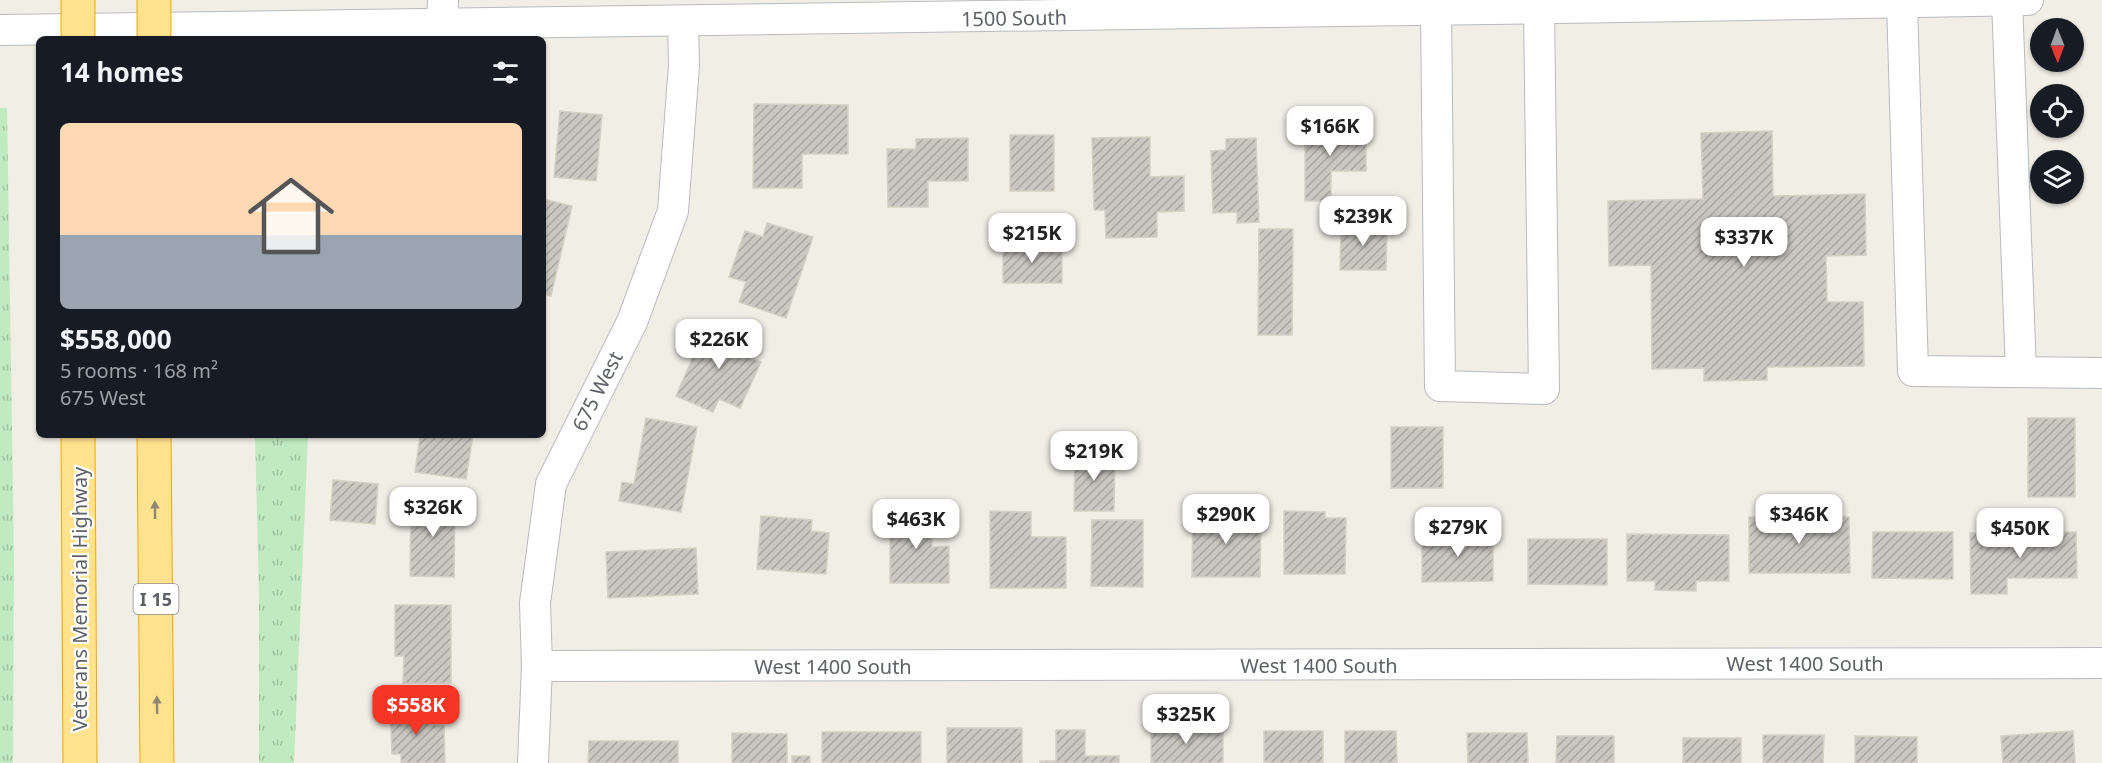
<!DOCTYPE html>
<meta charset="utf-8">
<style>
body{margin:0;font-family:"Noto Sans",sans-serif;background:#20242c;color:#f1f3f6;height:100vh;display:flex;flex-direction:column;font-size:22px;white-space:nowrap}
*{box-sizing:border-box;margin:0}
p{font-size:20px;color:#9ea1a6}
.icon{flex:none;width:33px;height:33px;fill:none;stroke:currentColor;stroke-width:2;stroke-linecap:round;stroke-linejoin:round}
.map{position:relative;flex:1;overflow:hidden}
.side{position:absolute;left:36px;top:36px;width:510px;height:402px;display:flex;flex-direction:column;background:#171b24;border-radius:9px;box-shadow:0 2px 4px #0004}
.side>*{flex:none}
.needle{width:39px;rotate:179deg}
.tools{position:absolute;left:2030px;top:18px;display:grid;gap:12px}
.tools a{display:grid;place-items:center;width:54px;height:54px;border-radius:50%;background:#171b24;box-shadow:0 2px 4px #0004;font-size:30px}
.price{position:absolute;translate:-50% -51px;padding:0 14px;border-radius:12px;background:#fff;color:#222;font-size:20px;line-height:39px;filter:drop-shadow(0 2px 3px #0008)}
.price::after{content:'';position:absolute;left:50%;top:36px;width:18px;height:14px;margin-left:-9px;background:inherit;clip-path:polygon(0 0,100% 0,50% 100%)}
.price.current{background:#f73524;color:#fff}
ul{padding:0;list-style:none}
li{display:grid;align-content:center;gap:12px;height:318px;padding:0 24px}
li+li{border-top:2px solid #363941}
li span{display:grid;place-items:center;height:186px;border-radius:9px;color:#555}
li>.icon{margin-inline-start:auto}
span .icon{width:108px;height:108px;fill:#fffc;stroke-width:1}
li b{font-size:26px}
h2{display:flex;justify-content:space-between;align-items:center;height:72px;padding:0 24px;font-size:26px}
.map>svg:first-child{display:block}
.grass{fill:url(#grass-tufts)}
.building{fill:url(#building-hatch);stroke:#d6d0c3;stroke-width:1.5}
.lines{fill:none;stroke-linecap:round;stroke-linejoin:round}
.minor-casing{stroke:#b7bbc0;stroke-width:32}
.highway-casing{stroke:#f5a900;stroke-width:35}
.minor{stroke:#fff;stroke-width:30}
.highway{stroke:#ffe28d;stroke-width:33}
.highway-bridge-casing{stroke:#f5a900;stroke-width:35;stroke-linecap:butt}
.highway-bridge{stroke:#ffe28d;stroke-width:33}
.oneway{fill:#8e8872}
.labels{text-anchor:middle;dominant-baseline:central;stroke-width:4.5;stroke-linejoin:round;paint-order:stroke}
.shield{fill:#fff;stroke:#8e9095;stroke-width:1.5}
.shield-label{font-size:18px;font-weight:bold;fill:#5d6167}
.street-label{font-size:20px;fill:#5d6167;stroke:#fff}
</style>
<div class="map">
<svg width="2102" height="763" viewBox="0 0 2102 763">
<defs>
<pattern id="grass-tufts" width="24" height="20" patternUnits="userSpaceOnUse" patternTransform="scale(1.5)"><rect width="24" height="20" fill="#c0eac0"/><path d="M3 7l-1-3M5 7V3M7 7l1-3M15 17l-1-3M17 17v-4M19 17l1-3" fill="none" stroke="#9fc1a0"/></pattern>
<pattern id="building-hatch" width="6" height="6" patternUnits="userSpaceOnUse" patternTransform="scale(1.5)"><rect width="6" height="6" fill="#cbc8c2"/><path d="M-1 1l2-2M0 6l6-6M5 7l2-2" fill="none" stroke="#a8a6a1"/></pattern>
</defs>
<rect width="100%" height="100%" fill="#f0eee5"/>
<g class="grass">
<path d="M0,108h7l7,454 -1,201h-13z"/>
<path d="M255,435h53l-14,328h-35v-167z"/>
</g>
<g class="building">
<path d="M754,104l94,1v49h-46v34h-49z"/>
<path d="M560,111l42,4 -6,66 -42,-4z"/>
<path d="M1305,123h36l1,10h24v38h-35v30h-26z"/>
<path d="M1772,131l1,65 92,-2 1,61 -40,1 1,46h36l1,64 -97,1v13l-63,1v-13l-52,1 -1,-104 -42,1 -1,-65 95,-2 -2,-66z"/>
<rect x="1010" y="135" width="44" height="56"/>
<path d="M1150,137v40l34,-1v35l-27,1v25l-51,1 -1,-28h-11l-2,-72z"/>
<path d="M968,138v43h-40v26h-40l-1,-58h29v-10z"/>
<path d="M1256,138l3,84 -22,1v-11l-24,1 -2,-62 15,-1v-11z"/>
<path d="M543,199l29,7 -21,90 -8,-2z"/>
<path d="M767,223l46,14 -27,81 -47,-16 7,-20 -17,-5 16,-46 18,6z"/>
<path d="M1341,224l46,1 -1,45h-46z"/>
<path d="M1259,229h34l-1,106h-34z"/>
<rect x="1003" y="246" width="59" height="37"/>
<path d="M709,320l38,17 -7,16 21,9 -21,46 -21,-9 -6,13 -37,-16z"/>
<path d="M646,418l51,9 -16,85 -62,-11 3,-19 12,2z"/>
<rect x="2028" y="418" width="47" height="79"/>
<rect x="1391" y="427" width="52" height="61"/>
<path d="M414,435h59l-7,44 -51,-7 5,-36z"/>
<path d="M1075,452l40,1 -1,58h-40z"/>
<path d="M333,480l45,4 -3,40 -45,-4z"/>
<path d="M411,498l44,1 -1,78 -44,-1z"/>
<path d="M890,511h42v36l17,-1v37h-59z"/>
<path d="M990,511l41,1v25h35v51h-76z"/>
<path d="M1284,511l41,1v6h21l-1,56h-61z"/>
<path d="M1193,512l68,1 -1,64h-68z"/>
<path d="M761,516l51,4 -1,11 18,2 -3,41 -69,-5z"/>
<path d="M1749,517h100l1,56h-101z"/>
<path d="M1092,520h51v67l-52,-1z"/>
<path d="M1873,532h80v47l-81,-1z"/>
<path d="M2076,532l1,46h-70v16h-36l-1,-61z"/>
<path d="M1627,534l102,1v46h-33v10l-41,-1v-9h-28z"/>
<path d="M1493,535v46l-71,1v-46z"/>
<path d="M1528,539h79v46l-79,-1z"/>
<path d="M696,548l2,46 -90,4 -2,-46z"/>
<path d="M395,605h56v78h-48l1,-27h-9z"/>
<path d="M428,706l1,19h15l1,38h-44v-9h-9l-2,-47z"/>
<path d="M1151,726h48v4l24,1v32h-72z"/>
<rect x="947" y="728" width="75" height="35"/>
<path d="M1056,730h29v26h34v7h-79v-2h16z"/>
<rect x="1264" y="731" width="59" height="32"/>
<path d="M1345,731h51l1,32h-52z"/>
<path d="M2073,731l2,32h-72l-2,-27z"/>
<rect x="822" y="732" width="99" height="31"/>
<path d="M732,733l55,1v29h-55z"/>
<path d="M1467,733h60l1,30h-60z"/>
<path d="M1763,735h61l-1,28h-60z"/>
<path d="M1557,736h57v27h-58z"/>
<path d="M1855,736l62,1v26h-62z"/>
<rect x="1683" y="738" width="58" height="25"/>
<path d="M589,741h89v22h-90z"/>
<rect x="792" y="756" width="18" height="7"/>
</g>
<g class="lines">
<defs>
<g id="minor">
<path d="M2007,0l14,372"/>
<path d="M1902,2l11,369 189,2"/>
<path d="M1436,9l4,377 104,3 -5,-381"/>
<path d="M442,28l1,-28"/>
<path d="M0,30c676,-4 1352,-18 2028,-30"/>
<path d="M537,666l1565,-3"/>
<path d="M533,763l4,-97 -2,-63 16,-119 81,-162 41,-111 11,-146 -1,-42"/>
</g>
<g id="highway">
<path d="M78,435l2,328"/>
<path d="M154,435l3,328"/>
</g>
</defs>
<use href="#minor" class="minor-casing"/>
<use href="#highway" class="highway-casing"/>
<use href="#minor" class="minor"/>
<use href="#highway" class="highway"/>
<defs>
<g id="highway-bridge">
<path d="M78,39v-39"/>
<path d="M154,39v-39"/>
</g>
</defs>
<use href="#highway-bridge" class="highway-bridge-casing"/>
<use href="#highway-bridge" class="highway-bridge"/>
</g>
<defs><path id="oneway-solid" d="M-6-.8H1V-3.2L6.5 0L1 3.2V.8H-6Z" transform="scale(1.5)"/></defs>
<g class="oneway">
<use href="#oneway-solid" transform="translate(155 510) rotate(-91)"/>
<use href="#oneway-solid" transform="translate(157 705) rotate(-91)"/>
</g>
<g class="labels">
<rect class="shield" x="133.5" y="584" width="45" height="30" rx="4.5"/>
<g class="shield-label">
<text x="156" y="599">I 15</text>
</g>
<g class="street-label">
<text transform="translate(1014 18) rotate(-1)">1500 South</text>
<text transform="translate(597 391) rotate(-63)">675 West</text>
<text transform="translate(79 599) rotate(-90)">Veterans Memorial Highway</text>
<text x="1805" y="663">West 1400 South</text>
<text x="1319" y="665">West 1400 South</text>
<text x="833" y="666">West 1400 South</text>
</g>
</g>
</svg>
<div class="tools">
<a><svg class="needle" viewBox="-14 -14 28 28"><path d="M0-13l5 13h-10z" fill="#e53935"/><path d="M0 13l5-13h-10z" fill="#9ea1a6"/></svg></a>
<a><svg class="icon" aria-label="locate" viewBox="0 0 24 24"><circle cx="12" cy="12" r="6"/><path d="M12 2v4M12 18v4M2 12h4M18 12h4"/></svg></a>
<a><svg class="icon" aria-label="layers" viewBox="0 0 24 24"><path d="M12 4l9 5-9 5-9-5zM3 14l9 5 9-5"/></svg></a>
</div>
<b class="price" style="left:1330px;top:157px">$166K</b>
<b class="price" style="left:1363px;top:247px">$239K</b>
<b class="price" style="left:1032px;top:264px">$215K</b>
<b class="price" style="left:1744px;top:268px">$337K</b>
<b class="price" style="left:719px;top:370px">$226K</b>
<b class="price" style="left:1094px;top:482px">$219K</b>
<b class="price" style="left:433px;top:538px">$326K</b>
<b class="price" style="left:1226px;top:545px">$290K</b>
<b class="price" style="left:1799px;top:545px">$346K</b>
<b class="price" style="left:916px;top:550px">$463K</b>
<b class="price" style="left:1458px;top:558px">$279K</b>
<b class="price" style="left:2020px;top:559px">$450K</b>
<b class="price current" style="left:416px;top:736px">$558K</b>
<b class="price" style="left:1186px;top:745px">$325K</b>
<section class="side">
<h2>14 homes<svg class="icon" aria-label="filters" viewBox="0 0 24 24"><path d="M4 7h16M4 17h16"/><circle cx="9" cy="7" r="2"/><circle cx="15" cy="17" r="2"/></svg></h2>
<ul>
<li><span style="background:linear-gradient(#ffd9b3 60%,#9aa5b1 0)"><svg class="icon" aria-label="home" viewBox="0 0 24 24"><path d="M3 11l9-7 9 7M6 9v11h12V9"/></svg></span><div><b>$558,000</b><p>5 rooms · 168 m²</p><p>675 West</p></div></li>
</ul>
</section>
</div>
